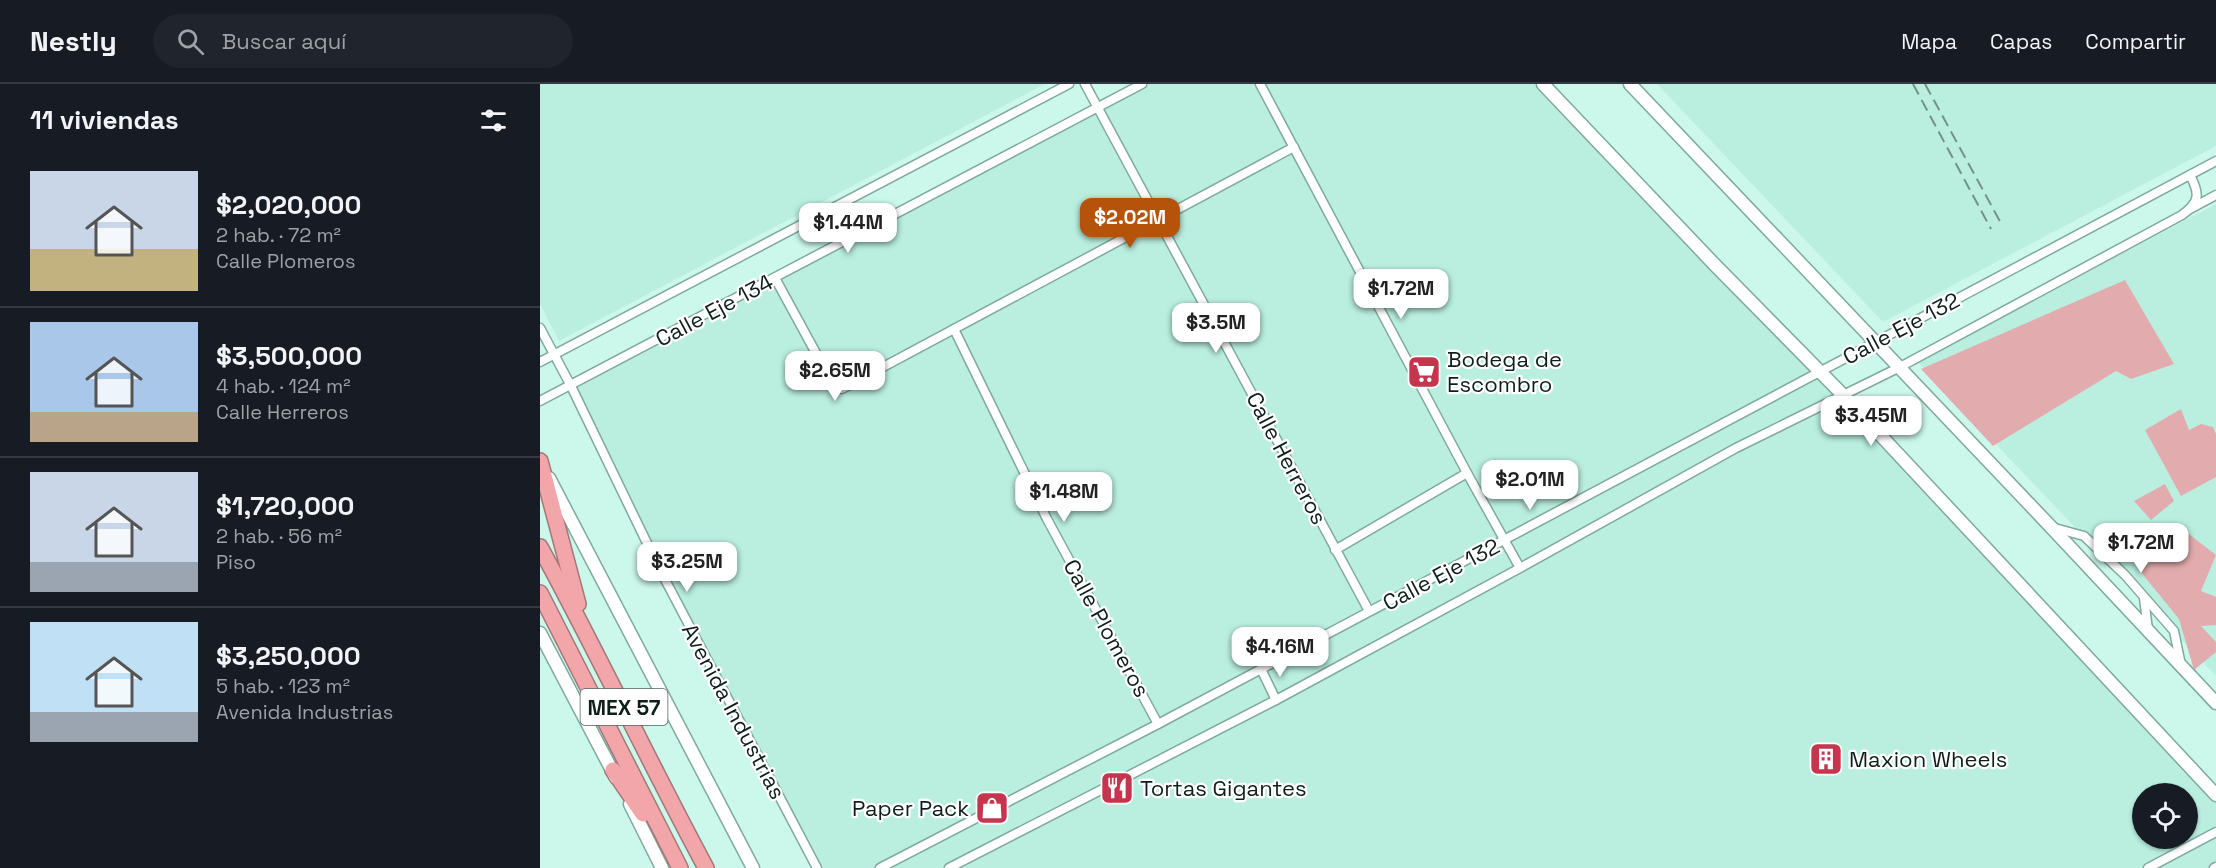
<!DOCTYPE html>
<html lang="es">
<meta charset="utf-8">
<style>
body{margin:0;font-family:"Space Grotesk",sans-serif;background:#20242c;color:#f1f3f6;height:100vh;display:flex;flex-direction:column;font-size:22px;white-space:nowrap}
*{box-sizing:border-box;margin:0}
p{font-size:20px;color:#9ea1a6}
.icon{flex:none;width:33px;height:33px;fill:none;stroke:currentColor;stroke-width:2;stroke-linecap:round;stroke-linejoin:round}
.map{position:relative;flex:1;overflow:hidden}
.details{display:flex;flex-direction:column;background:#171b24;width:540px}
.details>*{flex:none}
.buttons{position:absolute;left:1592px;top:699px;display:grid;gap:12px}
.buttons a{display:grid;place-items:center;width:66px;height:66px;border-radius:50%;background:#171b24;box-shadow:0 2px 4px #0004;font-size:30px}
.price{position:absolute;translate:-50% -51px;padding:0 14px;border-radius:12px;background:#fff;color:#222;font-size:20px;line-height:39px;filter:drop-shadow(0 2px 3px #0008)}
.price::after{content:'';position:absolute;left:50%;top:36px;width:18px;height:14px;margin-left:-9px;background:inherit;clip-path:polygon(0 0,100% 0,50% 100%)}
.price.active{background:#b45309;color:#fff}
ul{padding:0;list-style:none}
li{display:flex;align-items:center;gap:18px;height:150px;padding:0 30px}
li+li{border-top:2px solid #363941}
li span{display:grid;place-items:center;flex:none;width:168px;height:120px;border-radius:0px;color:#555}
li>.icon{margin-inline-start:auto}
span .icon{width:72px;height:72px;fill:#fffc;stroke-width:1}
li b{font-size:26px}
h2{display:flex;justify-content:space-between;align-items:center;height:72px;padding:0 30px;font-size:26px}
header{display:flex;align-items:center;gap:36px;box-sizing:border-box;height:84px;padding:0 30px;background:#171b24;border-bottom:2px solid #363941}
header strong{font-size:28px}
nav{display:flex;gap:33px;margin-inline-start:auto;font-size:21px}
.search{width:420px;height:54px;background:#20242c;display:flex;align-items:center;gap:15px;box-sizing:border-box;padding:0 21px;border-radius:33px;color:#9ea1a6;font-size:22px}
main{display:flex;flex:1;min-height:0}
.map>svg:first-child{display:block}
.built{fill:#baefdf;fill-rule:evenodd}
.green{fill:#e2acae}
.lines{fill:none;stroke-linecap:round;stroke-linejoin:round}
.street-casing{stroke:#7fa99c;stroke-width:11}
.secondary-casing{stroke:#7fa99c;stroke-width:15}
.highway-casing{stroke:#a27778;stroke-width:18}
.street{stroke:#fff;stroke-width:8}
.secondary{stroke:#fff;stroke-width:12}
.highway{stroke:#f2a6aa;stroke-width:15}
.rail{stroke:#739289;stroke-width:2;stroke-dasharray:12 6;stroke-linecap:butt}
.labels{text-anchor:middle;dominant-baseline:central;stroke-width:4.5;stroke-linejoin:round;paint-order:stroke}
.shield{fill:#fff;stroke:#56625f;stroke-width:1.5}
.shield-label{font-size:21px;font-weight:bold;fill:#0e1f1a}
.street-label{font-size:22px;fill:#0e1f1a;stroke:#fff}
.poi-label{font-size:22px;fill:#0e1f1a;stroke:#fff;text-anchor:start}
</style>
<header>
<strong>Nestly</strong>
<div class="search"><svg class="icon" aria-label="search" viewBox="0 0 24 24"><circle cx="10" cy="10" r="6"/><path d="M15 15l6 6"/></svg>Buscar aquí</div>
<nav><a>Mapa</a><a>Capas</a><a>Compartir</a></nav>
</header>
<main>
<section class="details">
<h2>11 viviendas<svg class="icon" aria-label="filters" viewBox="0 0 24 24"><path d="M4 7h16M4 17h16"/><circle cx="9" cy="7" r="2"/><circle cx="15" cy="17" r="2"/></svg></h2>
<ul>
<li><span style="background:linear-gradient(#c9d6e8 65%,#c2b280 0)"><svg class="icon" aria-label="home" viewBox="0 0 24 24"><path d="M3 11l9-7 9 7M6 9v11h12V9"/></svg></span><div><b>$2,020,000</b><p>2 hab. · 72 m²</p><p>Calle Plomeros</p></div></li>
<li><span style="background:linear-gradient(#a9c7e8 75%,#b9a48a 0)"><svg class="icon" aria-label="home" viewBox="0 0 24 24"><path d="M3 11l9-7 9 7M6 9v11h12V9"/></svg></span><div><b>$3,500,000</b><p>4 hab. · 124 m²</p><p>Calle Herreros</p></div></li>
<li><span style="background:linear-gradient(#c9d6e8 75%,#9aa5b1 0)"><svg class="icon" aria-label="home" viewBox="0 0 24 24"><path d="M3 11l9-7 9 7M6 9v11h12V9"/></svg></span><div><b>$1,720,000</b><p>2 hab. · 56 m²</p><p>Piso</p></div></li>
<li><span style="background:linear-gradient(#bfe0f5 75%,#9aa5b1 0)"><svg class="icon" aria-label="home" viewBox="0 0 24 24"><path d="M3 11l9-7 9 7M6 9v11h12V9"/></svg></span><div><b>$3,250,000</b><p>5 hab. · 123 m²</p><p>Avenida Industrias</p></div></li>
</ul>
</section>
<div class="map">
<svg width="1676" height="784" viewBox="0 0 1676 784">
<rect width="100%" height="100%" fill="#ccf8eb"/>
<g class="built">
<path d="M0,0h505l-486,257 -19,-37z"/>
<path d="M603,0h400l673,706v78h-1396l-249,-482zM1602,710h45v44h-45z"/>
<path d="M1117,0h559v62l-333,176z"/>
<path d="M1676,120v472l-298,-314z"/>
</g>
<g class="green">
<path d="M1585,196l49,84 -43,15 -15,-8 -123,75 -72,-77z"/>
<path d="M1641,325l8,21 12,-6 12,3 3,7v43l-35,19 -36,-66z"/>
<path d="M1625,400l9,17 -23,19 -17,-19z"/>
<path d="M1645,447l31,24 -15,36 15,6v28l-15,1 15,16v10l-22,18 -15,-51 -39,-48z"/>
</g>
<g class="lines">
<defs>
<g id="street">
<path d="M545,0l284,527"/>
<path d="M720,0l207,389 53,95"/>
<path d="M1650,125l26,-14"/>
<path d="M235,194l60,110 7,1 452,-242"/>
<path d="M0,244l31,58 89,184 157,298"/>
<path d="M414,245l93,190 111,205"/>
<path d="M0,278l529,-278"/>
<path d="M0,317l602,-317"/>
<path d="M1511,443l33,9 41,39 49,56 7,34"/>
<path d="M795,466l132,-77"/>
<path d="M1604,514l4,32"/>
<path d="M721,585l15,31"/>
<path d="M340,784l278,-144 1058,-563"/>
<path d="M409,784l327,-168 244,-132 216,-120 164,-81 282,-152c18,-13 18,-21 8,-40"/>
<path d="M1608,784l68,-36"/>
<path d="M1674,784l2,-1"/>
</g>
<g id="secondary">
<path d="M1003,0l171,180 129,131 373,400"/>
<path d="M1090,0l421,443 165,176"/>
<path d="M9,394l204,390"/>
<path d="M0,549l76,145"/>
<path d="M90,720l32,64"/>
</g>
<g id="highway">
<path d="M0,377l38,143"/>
<path d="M0,463c58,106 109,215 166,321"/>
<path d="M0,509l140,275"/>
<path d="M73,686l30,44"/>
</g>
</defs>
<use href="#street" class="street-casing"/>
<use href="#secondary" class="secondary-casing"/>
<use href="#highway" class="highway-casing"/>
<use href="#street" class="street"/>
<use href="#secondary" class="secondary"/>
<use href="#highway" class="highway"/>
<g class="rail">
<path d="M1373,0l78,145"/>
<path d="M1385,0l77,141"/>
</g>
</g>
<defs>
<symbol id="supermarket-square" viewBox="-11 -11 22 22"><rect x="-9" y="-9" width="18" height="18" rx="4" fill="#c5354d" stroke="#fff"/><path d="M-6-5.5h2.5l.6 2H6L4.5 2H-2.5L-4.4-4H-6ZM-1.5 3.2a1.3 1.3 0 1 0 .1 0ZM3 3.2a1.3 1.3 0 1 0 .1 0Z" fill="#fff"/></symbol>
<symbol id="building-square" viewBox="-11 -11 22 22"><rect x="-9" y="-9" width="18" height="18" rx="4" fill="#c5354d" stroke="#fff"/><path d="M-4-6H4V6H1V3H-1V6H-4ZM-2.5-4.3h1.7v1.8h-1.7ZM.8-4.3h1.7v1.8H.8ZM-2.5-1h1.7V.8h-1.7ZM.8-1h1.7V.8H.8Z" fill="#fff"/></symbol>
<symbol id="restaurant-square" viewBox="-11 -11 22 22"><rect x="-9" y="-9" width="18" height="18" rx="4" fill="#c5354d" stroke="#fff"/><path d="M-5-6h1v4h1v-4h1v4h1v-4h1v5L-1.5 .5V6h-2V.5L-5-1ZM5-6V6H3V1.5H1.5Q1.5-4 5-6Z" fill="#fff"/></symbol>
<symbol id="shop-square" viewBox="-11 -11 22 22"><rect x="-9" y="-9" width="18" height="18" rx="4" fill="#c5354d" stroke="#fff"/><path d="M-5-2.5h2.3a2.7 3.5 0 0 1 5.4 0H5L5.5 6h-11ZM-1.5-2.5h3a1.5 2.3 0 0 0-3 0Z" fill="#fff"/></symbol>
</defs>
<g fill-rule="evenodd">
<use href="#supermarket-square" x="865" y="269" width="38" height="38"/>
<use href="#building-square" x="1267" y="656" width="38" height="38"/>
<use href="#restaurant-square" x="558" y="685" width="38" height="38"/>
<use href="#shop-square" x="433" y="705" width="38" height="38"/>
</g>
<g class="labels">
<rect class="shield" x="40.5" y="605" width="87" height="36" rx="4.5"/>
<g class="shield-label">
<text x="84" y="623">MEX 57</text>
</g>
<g class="street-label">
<text transform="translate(174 226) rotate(-28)">Calle Eje 134</text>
<text transform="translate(1361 244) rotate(-28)">Calle Eje 132</text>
<text transform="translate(747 374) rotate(62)">Calle Herreros</text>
<text transform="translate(901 490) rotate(-28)">Calle Eje 132</text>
<text transform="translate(567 544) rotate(61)">Calle Plomeros</text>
<text transform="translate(194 627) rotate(62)">Avenida Industrias</text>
</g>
<g class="poi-label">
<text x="907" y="275">Bodega de<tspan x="907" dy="25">Escombro</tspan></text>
<text x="1309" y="675">Maxion Wheels</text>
<text x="600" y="704">Tortas Gigantes</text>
<text x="429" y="724" text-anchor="end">Paper Pack</text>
</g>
</g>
</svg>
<div class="buttons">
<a><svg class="icon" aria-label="locate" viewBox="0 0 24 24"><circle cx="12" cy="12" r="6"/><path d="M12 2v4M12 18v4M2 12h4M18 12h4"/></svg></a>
</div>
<b class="price active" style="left:590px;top:165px">$2.02M</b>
<b class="price" style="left:308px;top:170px">$1.44M</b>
<b class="price" style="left:861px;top:236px">$1.72M</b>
<b class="price" style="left:676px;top:270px">$3.5M</b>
<b class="price" style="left:295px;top:318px">$2.65M</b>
<b class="price" style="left:1331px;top:363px">$3.45M</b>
<b class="price" style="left:990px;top:427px">$2.01M</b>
<b class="price" style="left:524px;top:439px">$1.48M</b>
<b class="price" style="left:1601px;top:490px">$1.72M</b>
<b class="price" style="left:147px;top:509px">$3.25M</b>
<b class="price" style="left:740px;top:594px">$4.16M</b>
</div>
</main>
